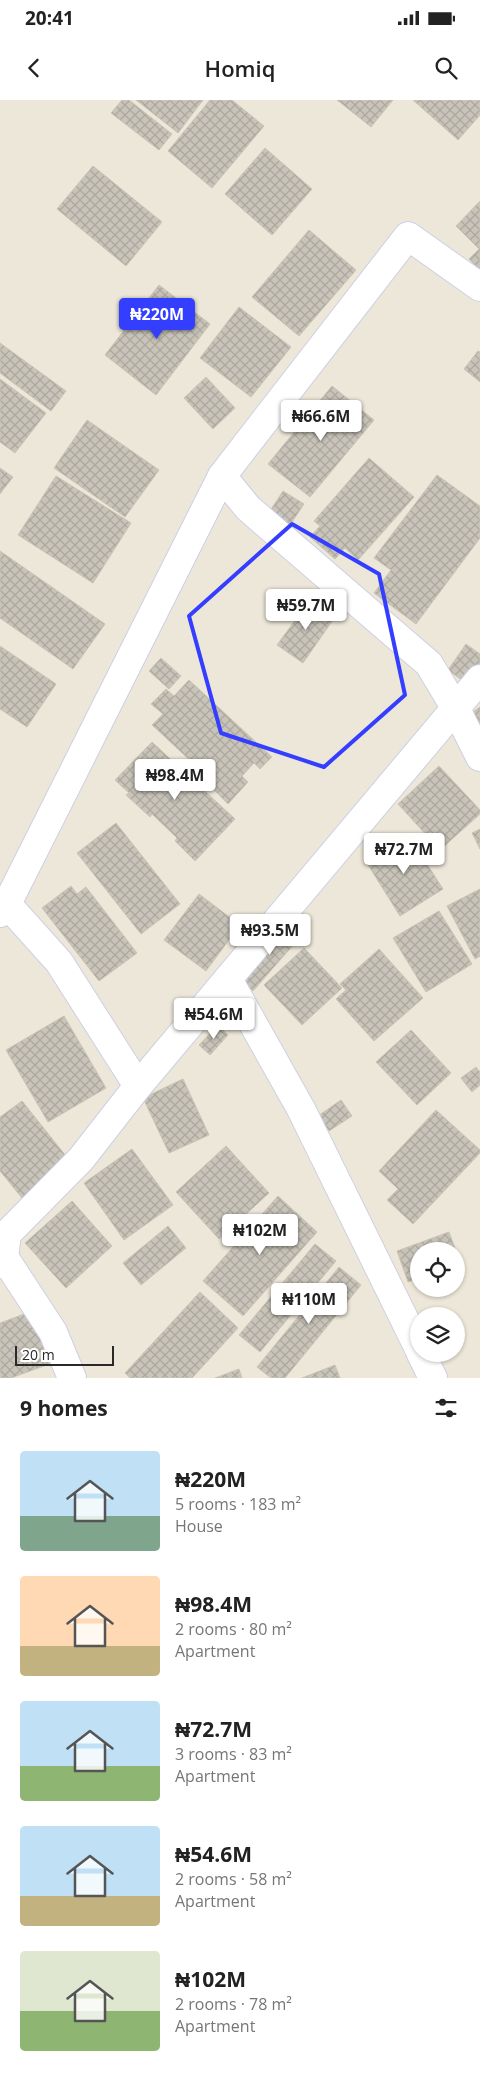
<!DOCTYPE html>
<meta charset="utf-8">
<style>
body{margin:0;font-family:"Open Sans",sans-serif;background:#f2f2f2;color:#222;height:100vh;display:flex;flex-direction:column;font-size:19px;white-space:nowrap}
*{box-sizing:border-box;margin:0}
p{font-size:16px;color:#767676}
.icon{flex:none;width:28px;height:28px;fill:none;stroke:currentColor;stroke-width:2;stroke-linecap:round;stroke-linejoin:round}
.map{position:relative;height:1278px;overflow:hidden}
.details{display:flex;flex-direction:column;background:#fff;flex:1}
.details>*{flex:none}
.tools{position:absolute;left:410px;top:1142px;display:grid;gap:10px}
.tools a{display:grid;place-items:center;width:55px;height:55px;border-radius:50%;background:#fff;box-shadow:0 1px 4px #0004;font-size:25px}
.scale{position:absolute;left:15px;bottom:12px;width:99px;box-sizing:border-box;padding-left:5px;border:2px solid #292929;border-top:0;font-size:14px;line-height:18px;white-space:nowrap;color:#292929;-webkit-text-stroke:4px #fff;paint-order:stroke}
.price{position:absolute;translate:-50% -42px;padding:0 11px;border-radius:5px;background:#fff;color:#222;font-size:16px;line-height:32px;filter:drop-shadow(0 1px 2px #0008)}
.price::after{content:'';position:absolute;left:50%;top:30px;width:15px;height:11px;margin-left:-8px;background:inherit;clip-path:polygon(0 0,100% 0,50% 100%)}
.price.current{background:#343eff;color:#fff}
ul{padding:0;list-style:none}
li{display:flex;align-items:center;gap:15px;height:125px;padding:0 20px}
li span{display:grid;place-items:center;flex:none;width:140px;height:100px;border-radius:5px;color:#555}
li>.icon{margin-inline-start:auto}
span .icon{width:60px;height:60px;fill:#fffc;stroke-width:1}
li b{font-size:21px}
h2{display:flex;justify-content:space-between;align-items:center;height:60px;padding:0 20px;font-size:21px}
.status{display:flex;justify-content:space-between;align-items:center;height:35px;padding:0 25px;background:#fff;direction:ltr}
.status svg{height:14px;fill:currentColor}
header{display:flex;justify-content:space-between;align-items:center;height:65px;padding:0 20px;background:#fff;font-size:22px;font-weight:600}
.map>svg:first-child{display:block}
.building{fill:url(#building-cross-hatch);stroke:#c9c4b3}
.lines{fill:none;stroke-linecap:round;stroke-linejoin:round}
.minor-casing{stroke:#cecfe4;stroke-width:30}
.minor{stroke:#fff;stroke-width:28}
.marked{fill:none;stroke:#343eff;stroke-width:4;stroke-linejoin:round}
</style>
<div class="status"><b>20:41</b><svg viewBox="0 0 49 12"><path d="M0 12V9h3v3zM5 12V6h3v6zM10 12V3h3v9zM15 12V0h3v12zM26 1h20v11H26zM47 4h2v5h-2z"/></svg></div>
<header><svg class="icon" aria-label="back" viewBox="0 0 24 24"><path d="M15 5l-7 7 7 7"/></svg>Homiq<svg class="icon" aria-label="search" viewBox="0 0 24 24"><circle cx="10" cy="10" r="6"/><path d="M15 15l6 6"/></svg></header>
<div class="map">
<svg width="480" height="1278" viewBox="0 0 480 1278">
<defs>
<pattern id="building-cross-hatch" width="8" height="8" patternUnits="userSpaceOnUse" patternTransform="scale(1.25)"><rect width="8" height="8" fill="#c8c4b9"/><path d="M0 0l8 8M0 8l8-8" fill="none" stroke="#aca89f"/></pattern>
</defs>
<rect width="100%" height="100%" fill="#ede7d9"/>
<g class="building">
<path d="M122,0h7l43,34 -13,16 -48,-37z"/>
<path d="M136,0h67l-25,33z"/>
<path d="M210,0h22l32,26 -52,62 -44,-37z"/>
<path d="M337,0h56l-22,27z"/>
<path d="M413,0h67v15l-22,25z"/>
<path d="M265,48l47,41 -40,46 -47,-41z"/>
<path d="M93,66l69,56 -36,44 -69,-57z"/>
<path d="M480,101v69l-11,-11 10,-10 -23,-23z"/>
<path d="M309,130l47,40 -57,66 -47,-39z"/>
<path d="M159,185l51,39 -54,71 -51,-40z"/>
<path d="M239,207l52,40 -40,50 -51,-39z"/>
<path d="M0,243l66,48 -15,20 -51,-38z"/>
<path d="M478,251l2,1v30l-16,-13z"/>
<path d="M206,277l29,31 -22,21 -29,-31z"/>
<path d="M0,279l46,34 -31,40 -15,-11z"/>
<path d="M332,286l42,34 -64,77 -42,-33z"/>
<path d="M87,320l72,50 -34,47 -71,-49z"/>
<path d="M369,358l45,39 -56,63 -13,-12 -10,11 -25,-22 10,-11 -6,-5z"/>
<path d="M0,368l13,9 -13,17z"/>
<path d="M437,375l43,31v32l-64,86 -42,-31 17,-23 -17,-12z"/>
<path d="M56,376l75,47 -38,60 -75,-48z"/>
<path d="M283,391l21,13 -18,27 -20,-14z"/>
<path d="M0,451l105,73 -32,45 -73,-51z"/>
<path d="M310,500l25,17 -32,46 -26,-18z"/>
<path d="M466,544l14,10v10l-14,19 -18,-13z"/>
<path d="M0,546l56,38 -29,43 -27,-18z"/>
<path d="M161,558l20,18 -12,13 -20,-18z"/>
<path d="M189,580l83,77 -12,12 -6,-6 -12,13 6,6 -20,22 -23,-23 3,-4 -56,-52 11,-11 -12,-10 15,-15 8,7z"/>
<path d="M480,607v19l-10,-12z"/>
<path d="M152,642l83,77 -40,42 -20,-20 2,-3 -25,-24 -2,3 -24,-22 3,-2 -14,-13z"/>
<path d="M439,666l41,44v4l-40,36 -42,-46z"/>
<path d="M116,723l64,81 -39,30 -64,-81z"/>
<path d="M480,729v20l-8,-16z"/>
<path d="M407,733l36,56 -43,27 -35,-56z"/>
<path d="M71,786l6,8 9,-7 51,66 -38,28 -57,-73z"/>
<path d="M480,789v67l-5,3 -28,-53z"/>
<path d="M199,794l41,31 -34,46 -42,-31z"/>
<path d="M439,811l33,53 -46,28 -33,-54z"/>
<path d="M286,820l16,15 -49,56 -16,-14z"/>
<path d="M304,848l38,40 -40,37 -38,-40z"/>
<path d="M379,849l44,49 -49,43 -38,-42 10,-9 -6,-6z"/>
<path d="M64,916l42,72 -58,34 -42,-72z"/>
<path d="M218,925l10,10 -18,20 -11,-10z"/>
<path d="M411,930l40,43 -34,32 -41,-43z"/>
<path d="M476,967l4,5v13l-8,7 -11,-14z"/>
<path d="M183,979l26,56 -40,18 -26,-55z"/>
<path d="M341,1000l11,16 -23,15 -11,-15z"/>
<path d="M22,1001l48,60 -48,37 -22,-27v-54z"/>
<path d="M436,1010l44,40v3l-67,71 -26,-24 11,-11 -19,-18z"/>
<path d="M226,1046l43,47 -50,46 -43,-47z"/>
<path d="M132,1049l41,56 -49,35 -40,-57z"/>
<path d="M278,1096l39,36 -74,84 -40,-35z"/>
<path d="M72,1101l40,45 -46,42 -41,-45z"/>
<path d="M168,1126l18,22 -45,37 -18,-22z"/>
<path d="M449,1132l7,19h-37v27l-11,4 -11,-31z"/>
<path d="M315,1144l21,17 -76,91 -21,-17z"/>
<path d="M339,1167l22,18 -76,93h-14l-14,-11z"/>
<path d="M200,1192l38,36 -46,50h-62l-5,-5z"/>
<path d="M35,1210l20,52 -44,16h-11v-55z"/>
<path d="M335,1265l5,13h-38z"/>
<path d="M239,1269l3,9h-27z"/>
</g>
<g class="lines">
<defs>
<g id="minor">
<path d="M222,376l26,32 181,156 27,45 24,48"/>
<path d="M7,804l52,58 79,124"/>
<path d="M0,813l7,-9 215,-428 186,-240 72,51"/>
<path d="M228,879l73,130 118,240"/>
<path d="M4,1157l49,75 19,46"/>
<path d="M0,1164l4,-7 3,-23 74,-75 57,-73 342,-407"/>
<path d="M421,1254l12,24"/>
</g>
</defs>
<use href="#minor" class="minor-casing"/>
<use href="#minor" class="minor"/>
</g>
<path class="marked" d="M292,424l87,50 26,121 -81,72 -103,-34 -32,-117z"/>
</svg>
<div class="tools">
<a><svg class="icon" aria-label="locate" viewBox="0 0 24 24"><circle cx="12" cy="12" r="6"/><path d="M12 2v4M12 18v4M2 12h4M18 12h4"/></svg></a>
<a><svg class="icon" aria-label="layers" viewBox="0 0 24 24"><path d="M12 4l9 5-9 5-9-5zM3 14l9 5 9-5"/></svg></a>
</div>
<div class="scale">20 m</div>
<b class="price current" style="left:157px;top:240px">₦220M</b>
<b class="price" style="left:321px;top:342px">₦66.6M</b>
<b class="price" style="left:306px;top:531px">₦59.7M</b>
<b class="price" style="left:175px;top:701px">₦98.4M</b>
<b class="price" style="left:404px;top:775px">₦72.7M</b>
<b class="price" style="left:270px;top:856px">₦93.5M</b>
<b class="price" style="left:214px;top:940px">₦54.6M</b>
<b class="price" style="left:260px;top:1156px">₦102M</b>
<b class="price" style="left:309px;top:1225px">₦110M</b>
</div>
<section class="details">
<h2>9 homes<svg class="icon" aria-label="filters" viewBox="0 0 24 24"><path d="M4 7h16M4 17h16"/><circle cx="9" cy="7" r="2"/><circle cx="15" cy="17" r="2"/></svg></h2>
<ul>
<li><span style="background:linear-gradient(#bfe0f5 65%,#7fa58c 0)"><svg class="icon" aria-label="home" viewBox="0 0 24 24"><path d="M3 11l9-7 9 7M6 9v11h12V9"/></svg></span><div><b>₦220M</b><p>5 rooms · 183 m²</p><p>House</p></div></li>
<li><span style="background:linear-gradient(#ffd9b3 70%,#c2b280 0)"><svg class="icon" aria-label="home" viewBox="0 0 24 24"><path d="M3 11l9-7 9 7M6 9v11h12V9"/></svg></span><div><b>₦98.4M</b><p>2 rooms · 80 m²</p><p>Apartment</p></div></li>
<li><span style="background:linear-gradient(#bfe0f5 65%,#8fb573 0)"><svg class="icon" aria-label="home" viewBox="0 0 24 24"><path d="M3 11l9-7 9 7M6 9v11h12V9"/></svg></span><div><b>₦72.7M</b><p>3 rooms · 83 m²</p><p>Apartment</p></div></li>
<li><span style="background:linear-gradient(#bfe0f5 70%,#c2b280 0)"><svg class="icon" aria-label="home" viewBox="0 0 24 24"><path d="M3 11l9-7 9 7M6 9v11h12V9"/></svg></span><div><b>₦54.6M</b><p>2 rooms · 58 m²</p><p>Apartment</p></div></li>
<li><span style="background:linear-gradient(#dfe7d0 60%,#8fb573 0)"><svg class="icon" aria-label="home" viewBox="0 0 24 24"><path d="M3 11l9-7 9 7M6 9v11h12V9"/></svg></span><div><b>₦102M</b><p>2 rooms · 78 m²</p><p>Apartment</p></div></li>
</ul>
</section>
